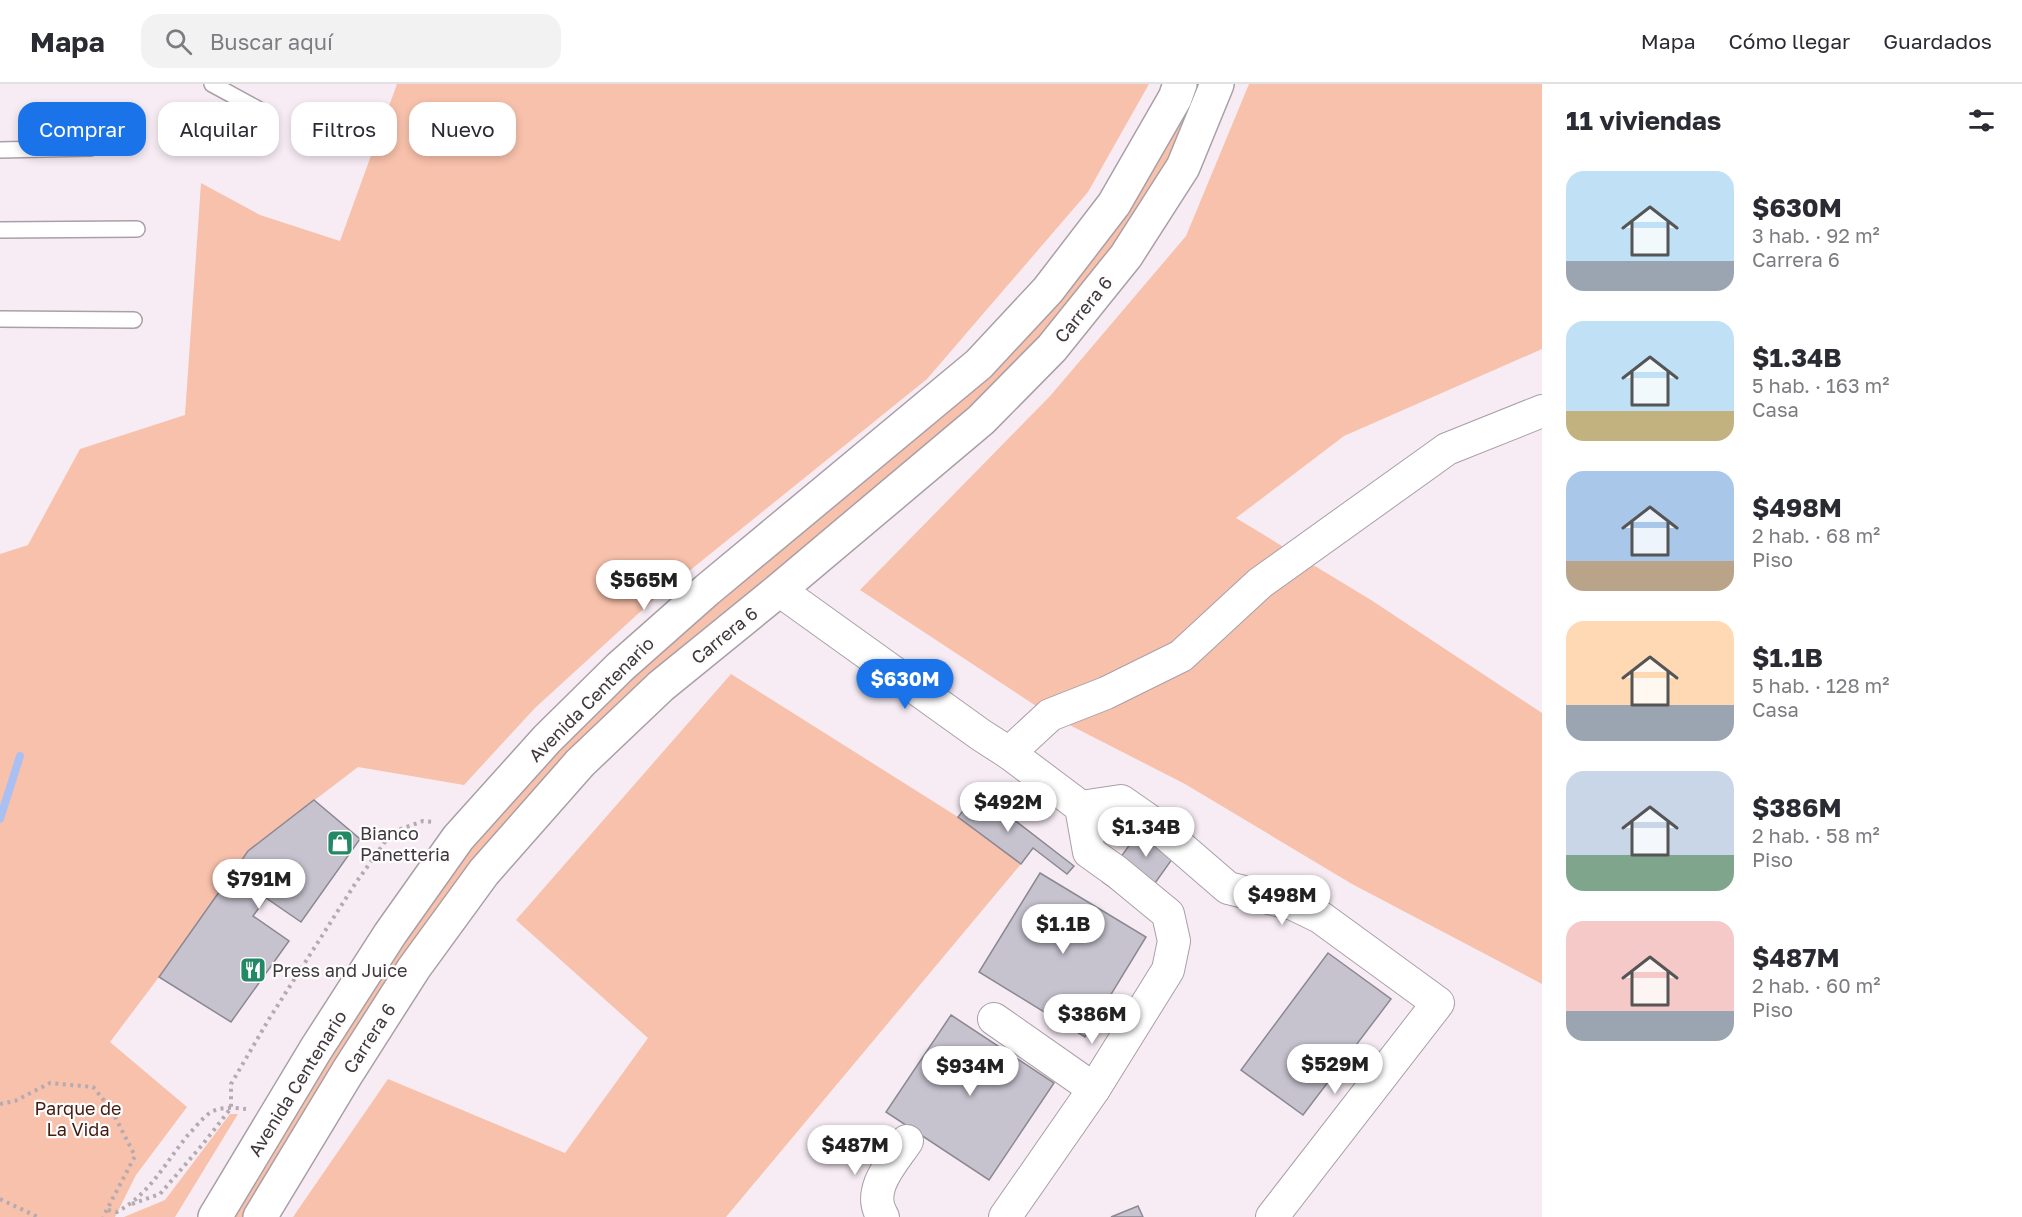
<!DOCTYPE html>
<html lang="es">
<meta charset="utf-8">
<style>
body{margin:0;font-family:"Golos Text",sans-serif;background:#f2f2f3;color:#2b2b33;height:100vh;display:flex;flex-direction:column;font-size:22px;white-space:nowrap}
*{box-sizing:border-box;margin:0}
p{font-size:20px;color:#7c7c81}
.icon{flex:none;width:33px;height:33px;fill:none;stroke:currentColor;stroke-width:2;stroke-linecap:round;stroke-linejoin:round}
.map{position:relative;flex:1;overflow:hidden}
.drawer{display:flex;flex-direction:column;background:#fff;width:480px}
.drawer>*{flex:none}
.banner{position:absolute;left:18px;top:18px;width:570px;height:54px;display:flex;gap:12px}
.price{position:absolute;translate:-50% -51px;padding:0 14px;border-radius:21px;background:#fff;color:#222;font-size:20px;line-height:39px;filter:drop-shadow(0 2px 3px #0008)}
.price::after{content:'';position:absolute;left:50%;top:36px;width:18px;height:14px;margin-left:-9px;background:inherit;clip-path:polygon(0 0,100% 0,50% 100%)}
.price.active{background:#1a73e8;color:#fff}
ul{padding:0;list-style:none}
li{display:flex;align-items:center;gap:18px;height:150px;padding:0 24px}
li span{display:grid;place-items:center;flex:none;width:168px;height:120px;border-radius:18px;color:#555}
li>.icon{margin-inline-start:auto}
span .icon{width:72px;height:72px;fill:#fffc;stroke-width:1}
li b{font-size:26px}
h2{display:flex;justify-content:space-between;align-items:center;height:72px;padding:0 24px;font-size:26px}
.pill{padding:0 21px;border-radius:18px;background:#fff;box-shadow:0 3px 9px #0003;font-size:21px;line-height:54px}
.pill.active{background:#1a73e8;color:#fff}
header{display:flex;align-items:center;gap:36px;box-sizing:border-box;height:84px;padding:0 30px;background:#fff;border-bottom:2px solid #e1e1e2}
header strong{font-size:28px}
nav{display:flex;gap:33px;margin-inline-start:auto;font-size:21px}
.search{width:420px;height:54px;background:#f2f2f3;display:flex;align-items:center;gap:15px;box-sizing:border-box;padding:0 21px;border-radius:18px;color:#7c7c81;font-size:22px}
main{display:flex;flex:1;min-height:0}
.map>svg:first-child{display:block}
.green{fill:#f8c1ab}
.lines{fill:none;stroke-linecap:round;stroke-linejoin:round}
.stream{stroke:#aac0f3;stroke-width:8}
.building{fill:#c6c2ce;stroke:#8b8893;stroke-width:1.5}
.lane-casing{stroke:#a99fa7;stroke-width:18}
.street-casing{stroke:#a99fa7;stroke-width:34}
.secondary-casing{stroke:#a99fa7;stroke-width:36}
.path{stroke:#b3abb1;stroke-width:4;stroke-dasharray:3 4.5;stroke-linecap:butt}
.lane{stroke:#fff;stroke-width:15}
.street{stroke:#fff;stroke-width:32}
.secondary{stroke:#fff;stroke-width:33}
.labels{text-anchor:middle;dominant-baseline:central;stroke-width:4.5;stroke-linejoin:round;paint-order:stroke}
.street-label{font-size:18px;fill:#3c383b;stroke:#fffcfe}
.poi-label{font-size:18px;fill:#3c383b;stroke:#fffcfe;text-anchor:start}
.park-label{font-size:18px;fill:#421d0e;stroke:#fffcfe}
</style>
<header>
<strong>Mapa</strong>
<div class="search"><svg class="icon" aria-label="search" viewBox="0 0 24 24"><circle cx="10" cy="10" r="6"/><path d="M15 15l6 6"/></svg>Buscar aquí</div>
<nav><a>Mapa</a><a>Cómo llegar</a><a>Guardados</a></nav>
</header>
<main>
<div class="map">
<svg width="1542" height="1133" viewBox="0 0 1542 1133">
<rect width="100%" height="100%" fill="#f7ecf4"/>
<g class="green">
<path d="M397,0h752l-61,108 -161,187 -275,222 -117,107 -71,77 -106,-18 -110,84 -89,126 -49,65 77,65 -51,68 -21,42h-115v-663l28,-9 52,-96 105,-34 16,-232 59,32 80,26z"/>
<path d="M1193,0h17l-38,79 -103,147 -73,75 -120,104 -187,151 -100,97 -344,480h-17l184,-303 163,-191 407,-351z"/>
<path d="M1249,0h293v265l-198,87 -108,82 135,82 171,113v271l-190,-100 -167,-100 -135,-69 -190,-125 191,-195 135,-159z"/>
<path d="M731,590l227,143 63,47 -295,353h-433l95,-138 177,74 83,-115 -132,-118z"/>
<path d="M230,1030h8l-63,103h-51l41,-17z"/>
</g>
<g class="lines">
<path class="stream" d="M0,735l20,-63"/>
</g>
<g class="building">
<path d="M978,708l96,74 -7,8 -34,-26 -12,16 -63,-47z"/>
<path d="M314,716l46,39 -59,83 -35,-24 -13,18 36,25 -58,81 -72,-45 89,-126z"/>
<path d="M1155,725l35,25 -52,73 -35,-25z"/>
<path d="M1040,789l106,64 -61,100 -106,-65z"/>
<path d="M1328,869l63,46 -88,116 -62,-45z"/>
<path d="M951,931l103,68 -65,97 -103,-68z"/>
<path d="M1138,1122l5,11h-32z"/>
</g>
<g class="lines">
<defs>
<g id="lane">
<path d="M212,0l55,30"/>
<path d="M0,66l91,-2"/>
<path d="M0,146l137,-1"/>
<path d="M0,235l134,1"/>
</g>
<g id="street">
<path d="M779,506l202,145 28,18 72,54 8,45 28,20 51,42 6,27 -6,29 -74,119 -89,128"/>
<path d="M1009,669l41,-38 56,-22 75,-37 79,-73 187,-134 95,-38"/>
<path d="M1081,723l40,-6 33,23 74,64 65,16 27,13 118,86 -166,214"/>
<path d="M994,935l100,70"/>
<path d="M883,1133c-18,-26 10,-55 24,-76"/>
</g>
<g id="secondary">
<path d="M215,1133l101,-168 74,-115 68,-96 89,-99 73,-72 87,-77 272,-226 69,-74 66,-86 61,-106 5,-14"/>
<path d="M260,1133l87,-144 67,-105 70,-96 96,-109 81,-77 118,-96 202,-170 71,-72 74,-92 57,-89 34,-83"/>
</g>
</defs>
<use href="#lane" class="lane-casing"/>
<use href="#street" class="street-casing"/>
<use href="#secondary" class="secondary-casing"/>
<g class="path">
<path d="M0,1020l15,-3 35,-18 43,4 18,22 24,47 -32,61"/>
<path d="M0,1115l38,18"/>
<path d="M132,1120l28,-10 43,-50 28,-36v-24l38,-65 86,-135 37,-52 31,-11 11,1"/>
<path d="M108,1126l9,2c33,-18 48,-49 71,-77 7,-7 14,-17 23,-23 11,-6 25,-4 36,-3"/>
</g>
<use href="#lane" class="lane"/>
<use href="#street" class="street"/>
<use href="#secondary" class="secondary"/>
</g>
<defs>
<symbol id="shop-square" viewBox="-11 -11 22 22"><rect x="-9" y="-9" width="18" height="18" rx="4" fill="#238964" stroke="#fffcfe"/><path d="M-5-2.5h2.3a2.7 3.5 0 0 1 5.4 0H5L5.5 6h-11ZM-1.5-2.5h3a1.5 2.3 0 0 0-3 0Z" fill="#fff"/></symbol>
<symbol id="restaurant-square" viewBox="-11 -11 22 22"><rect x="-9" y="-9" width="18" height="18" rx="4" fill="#238964" stroke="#fffcfe"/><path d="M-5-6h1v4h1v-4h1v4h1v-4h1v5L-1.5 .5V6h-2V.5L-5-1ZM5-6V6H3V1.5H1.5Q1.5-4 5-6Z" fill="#fff"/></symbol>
</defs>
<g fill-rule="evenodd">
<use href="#shop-square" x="325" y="744" width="30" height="30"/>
<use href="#restaurant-square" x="238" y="871" width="30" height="30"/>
</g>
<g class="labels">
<g class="street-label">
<text transform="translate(1083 225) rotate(-51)">Carrera 6</text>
<text transform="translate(724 551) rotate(-39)">Carrera 6</text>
<text transform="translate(591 615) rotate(-45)">Avenida Centenario</text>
<text transform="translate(369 954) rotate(-57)">Carrera 6</text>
<text transform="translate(297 999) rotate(-58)">Avenida Centenario</text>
</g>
<g class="poi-label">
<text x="360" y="749">Bianco<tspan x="360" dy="21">Panetteria</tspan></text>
<text x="272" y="886">Press and Juice</text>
</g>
<g class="park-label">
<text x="78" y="1024">Parque de<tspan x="78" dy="21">La Vida</tspan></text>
</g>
</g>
</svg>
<b class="price" style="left:644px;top:527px">$565M</b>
<b class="price active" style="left:905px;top:626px">$630M</b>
<b class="price" style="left:1008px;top:749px">$492M</b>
<b class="price" style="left:1146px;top:774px">$1.34B</b>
<b class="price" style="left:259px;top:826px">$791M</b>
<b class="price" style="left:1282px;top:842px">$498M</b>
<b class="price" style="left:1063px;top:871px">$1.1B</b>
<b class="price" style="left:1092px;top:961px">$386M</b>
<b class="price" style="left:1335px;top:1011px">$529M</b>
<b class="price" style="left:970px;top:1013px">$934M</b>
<b class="price" style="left:855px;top:1092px">$487M</b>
<div class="banner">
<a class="pill active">Comprar</a>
<a class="pill">Alquilar</a>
<a class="pill">Filtros</a>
<a class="pill">Nuevo</a>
</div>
</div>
<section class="drawer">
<h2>11 viviendas<svg class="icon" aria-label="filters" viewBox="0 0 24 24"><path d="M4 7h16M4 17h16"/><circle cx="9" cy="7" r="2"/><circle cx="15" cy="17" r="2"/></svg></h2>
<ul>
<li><span style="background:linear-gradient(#bfe0f5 75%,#9aa5b1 0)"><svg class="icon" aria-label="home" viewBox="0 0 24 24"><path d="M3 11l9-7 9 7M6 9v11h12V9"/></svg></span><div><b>$630M</b><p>3 hab. · 92 m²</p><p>Carrera 6</p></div></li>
<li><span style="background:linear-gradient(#bfe0f5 75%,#c2b280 0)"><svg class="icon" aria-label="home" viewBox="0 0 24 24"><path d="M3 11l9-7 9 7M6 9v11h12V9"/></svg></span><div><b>$1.34B</b><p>5 hab. · 163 m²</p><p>Casa</p></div></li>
<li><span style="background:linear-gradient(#a9c7e8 75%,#b9a48a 0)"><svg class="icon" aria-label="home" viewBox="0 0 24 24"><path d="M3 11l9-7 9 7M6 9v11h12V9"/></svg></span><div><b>$498M</b><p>2 hab. · 68 m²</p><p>Piso</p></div></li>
<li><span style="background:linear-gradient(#ffd9b3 70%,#9aa5b1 0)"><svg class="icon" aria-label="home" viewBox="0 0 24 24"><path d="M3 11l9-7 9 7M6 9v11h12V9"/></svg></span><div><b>$1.1B</b><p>5 hab. · 128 m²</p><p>Casa</p></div></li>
<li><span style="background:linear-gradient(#c9d6e8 70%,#7fa58c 0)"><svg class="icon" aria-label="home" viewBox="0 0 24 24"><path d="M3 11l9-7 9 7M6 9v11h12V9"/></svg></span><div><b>$386M</b><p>2 hab. · 58 m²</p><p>Piso</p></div></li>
<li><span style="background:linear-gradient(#f6c9c9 75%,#9aa5b1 0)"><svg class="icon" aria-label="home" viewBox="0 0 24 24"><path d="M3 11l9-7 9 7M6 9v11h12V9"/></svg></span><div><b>$487M</b><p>2 hab. · 60 m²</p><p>Piso</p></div></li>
</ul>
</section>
</main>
